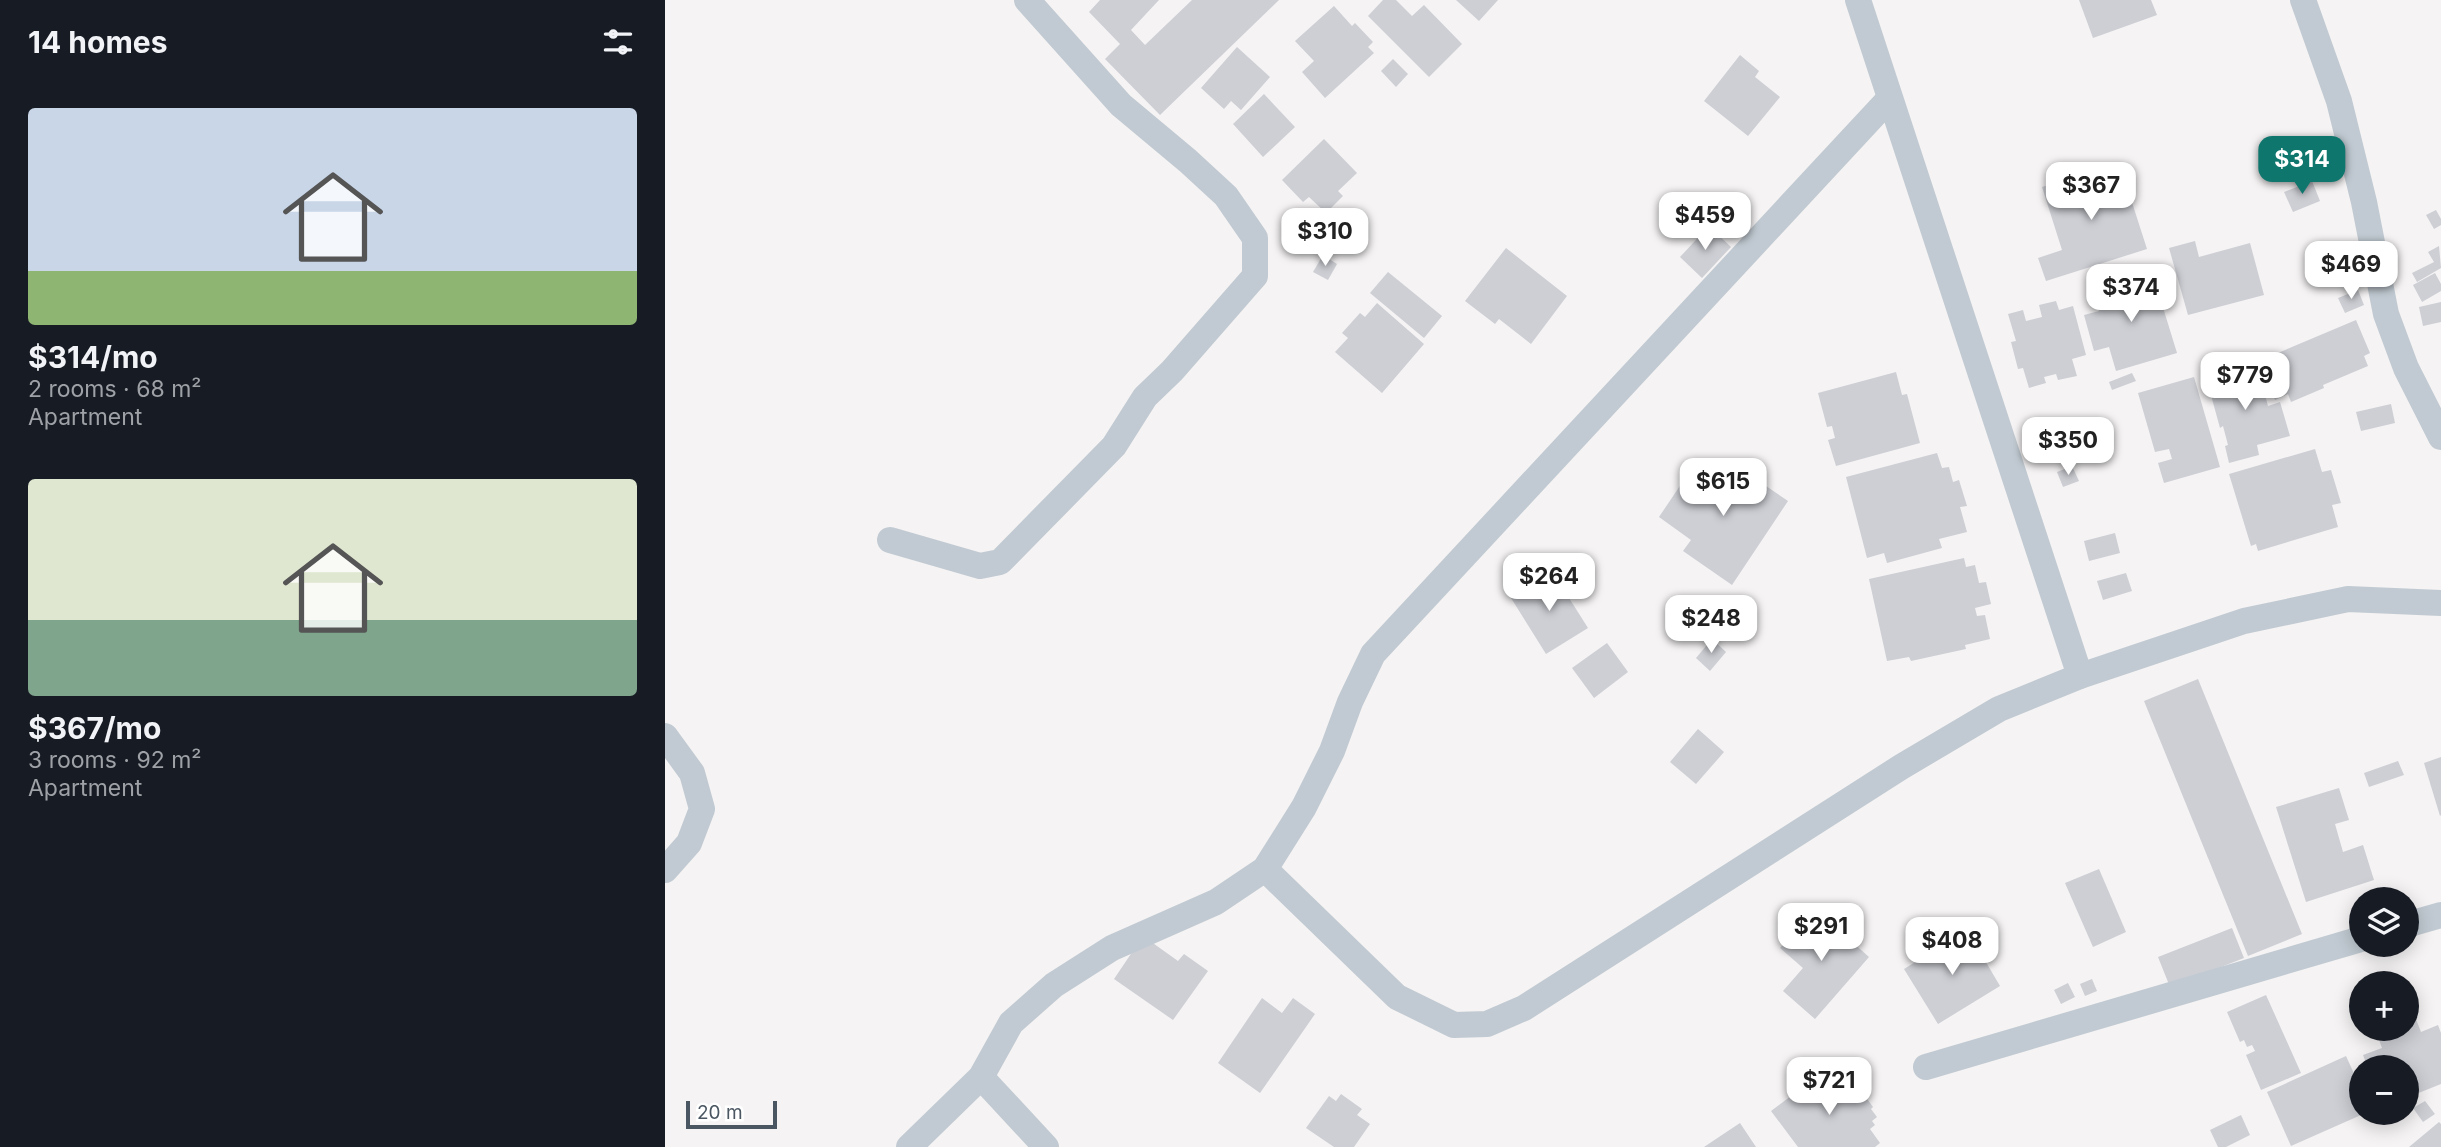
<!DOCTYPE html>
<meta charset="utf-8">
<style>
body{margin:0;font-family:Inter,sans-serif;background:#20242c;color:#f1f3f6;height:100vh;display:flex;flex-direction:column;font-size:26px;white-space:nowrap}
*{box-sizing:border-box;margin:0}
p{font-size:23px;color:#9ea1a6}
.icon{flex:none;width:38px;height:38px;fill:none;stroke:currentColor;stroke-width:2;stroke-linecap:round;stroke-linejoin:round}
.map{position:relative;flex:1;overflow:hidden}
.panel{display:flex;flex-direction:column;background:#171b24;width:665px}
.panel>*{flex:none}
.buttons{position:absolute;left:1684px;top:887px;display:grid;gap:14px}
.buttons a{display:grid;place-items:center;width:70px;height:70px;border-radius:50%;background:#171b24;box-shadow:0 4px 18px #0003;font-size:35px}
.scale{position:absolute;left:21px;bottom:18px;width:91px;box-sizing:border-box;padding-left:7px;border:4px solid #4a5661;border-top:0;font-size:19px;line-height:24px;white-space:nowrap;color:#4a5661;-webkit-text-stroke:5px #fff;paint-order:stroke}
.price{position:absolute;translate:-50% -60px;padding:0 16px;border-radius:14px;background:#fff;color:#222;font-size:23px;line-height:46px;filter:drop-shadow(0 2px 4px #0008)}
.price::after{content:'';position:absolute;left:50%;top:42px;width:21px;height:16px;margin-left:-10px;background:inherit;clip-path:polygon(0 0,100% 0,50% 100%)}
.price.on{background:#0f766e;color:#fff}
ul{padding:0;list-style:none}
li{display:grid;align-content:center;gap:14px;height:371px;padding:0 28px}
li span{display:grid;place-items:center;height:217px;border-radius:7px;color:#555}
li>.icon{margin-inline-start:auto}
span .icon{width:126px;height:126px;fill:#fffc;stroke-width:1}
li b{font-size:30px}
h2{display:flex;justify-content:space-between;align-items:center;height:84px;padding:0 28px;font-size:30px}
main{display:flex;flex:1;min-height:0}
.map>svg:first-child{display:block}
.building{fill:#cdcfd5}
.lines{fill:none;stroke-linecap:round;stroke-linejoin:round}
.street{stroke:#c1cad2;stroke-width:26}
</style>
<main>
<section class="panel">
<h2>14 homes<svg class="icon" aria-label="filters" viewBox="0 0 24 24"><path d="M4 7h16M4 17h16"/><circle cx="9" cy="7" r="2"/><circle cx="15" cy="17" r="2"/></svg></h2>
<ul>
<li><span style="background:linear-gradient(#c9d6e8 75%,#8fb573 0)"><svg class="icon" aria-label="home" viewBox="0 0 24 24"><path d="M3 11l9-7 9 7M6 9v11h12V9"/></svg></span><div><b>$314/mo</b><p>2 rooms · 68 m²</p><p>Apartment</p></div></li>
<li><span style="background:linear-gradient(#dfe7d0 65%,#7fa58c 0)"><svg class="icon" aria-label="home" viewBox="0 0 24 24"><path d="M3 11l9-7 9 7M6 9v11h12V9"/></svg></span><div><b>$367/mo</b><p>3 rooms · 92 m²</p><p>Apartment</p></div></li>
</ul>
</section>
<div class="map">
<svg width="1776" height="1147" viewBox="0 0 1776 1147">
<rect width="100%" height="100%" fill="#f5f3f3"/>
<g class="building">
<path d="M435,0h59l-28,30 14,15 47,-45h87l-119,115 -55,-56 15,-15 -31,-32z"/>
<path d="M718,0h13l16,16 12,-11 38,39 -33,33 -61,-61z"/>
<path d="M791,0h42l-19,21z"/>
<path d="M1414,0h72l6,15 -64,23z"/>
<path d="M669,6l18,20 3,-3 18,19 -5,5 6,6 -49,45 -23,-26 12,-11 -19,-20z"/>
<path d="M572,47l33,30 -29,33 -10,-9 -7,8 -23,-21z"/>
<path d="M1075,55l19,16 -4,6 25,20 -32,39 -44,-35z"/>
<path d="M728,59l15,15 -12,13 -15,-16z"/>
<path d="M599,94l31,33 -32,30 -30,-33z"/>
<path d="M659,139l33,34 -19,18 5,5 -17,17 -17,-16 -6,5 -21,-22z"/>
<path d="M1454,162l28,87 -101,32 -8,-23 24,-8 -20,-63z"/>
<path d="M1647,181l8,20 -27,11 -9,-20z"/>
<path d="M1771,210l5,9v6l-7,4 -8,-14z"/>
<path d="M1044,226l22,21 -29,31 -22,-21z"/>
<path d="M1530,241l4,16 51,-14 14,52 -76,20 -19,-67z"/>
<path d="M1774,246l2,22 -24,14 -5,-9 22,-11 -6,-10z"/>
<path d="M841,248l61,48 -36,48 -32,-25 -4,5 -30,-23z"/>
<path d="M658,255l14,9 -9,16 -15,-8z"/>
<path d="M723,272l54,44 -18,22 -54,-45z"/>
<path d="M1770,273l6,11v7l-19,11 -9,-17z"/>
<path d="M1488,275l24,78 -61,18 -7,-24 -15,4 -10,-36 15,-4 -6,-19z"/>
<path d="M1693,290l6,15 -19,8 -7,-15z"/>
<path d="M1391,301l3,9 14,-4 13,49 -14,4 5,17 -19,4 -2,-6 -12,3 2,6 -17,5 -6,-20 -5,1 -7,-27 5,-1 -8,-27 15,-4 3,11 16,-4 -3,-12z"/>
<path d="M1776,302v20l-18,4 -4,-19z"/>
<path d="M712,303l47,41 -42,49 -47,-41 13,-14 -6,-5 18,-20 5,4z"/>
<path d="M1691,320l14,33 -6,3 4,10 -45,19 1,3 -33,14 -3,-8 -13,6 -16,-39z"/>
<path d="M1592,364l11,42 12,-4 10,34 -33,9 2,10 -30,8 -4,-17 3,-1 -5,-19 -3,2 -14,-51z"/>
<path d="M1231,372l6,23 5,-1 13,49 -84,23 -8,-26 7,-2 -3,-12 -5,1 -9,-34z"/>
<path d="M1467,373l4,8 -24,9 -3,-8z"/>
<path d="M1529,377l26,90 -56,16 -6,-20 14,-4 -3,-10 -14,3 -17,-59z"/>
<path d="M1726,404l4,19 -34,8 -5,-19z"/>
<path d="M1650,449l7,23 9,-2 10,33 -9,2 6,22 -80,24 -2,-7 -5,2 -22,-72z"/>
<path d="M1272,453l5,15 7,-1 4,15 6,-2 8,26 -7,1 7,25 -28,7 3,9 -55,15 -3,-10 -17,5 -21,-81z"/>
<path d="M1064,461l59,40 -56,84 -49,-34 8,-11 -32,-23 35,-52 21,15z"/>
<path d="M1407,466l7,15 -16,6 -6,-15z"/>
<path d="M1450,533l5,20 -31,8 -5,-20z"/>
<path d="M1299,558l2,9 9,-2 4,18 7,-1 5,22 -16,4 2,8 8,-1 5,24 -25,6 1,4 -55,12 -2,-4 -22,4 -18,-82z"/>
<path d="M887,571l36,57 -42,26 -35,-56z"/>
<path d="M1461,573l6,18 -29,9 -6,-19z"/>
<path d="M1047,639l14,13 -16,19 -14,-13z"/>
<path d="M942,643l21,29 -34,26 -22,-30z"/>
<path d="M1533,679l104,255 -54,22 -104,-255z"/>
<path d="M1033,729l26,23 -28,32 -26,-22z"/>
<path d="M1776,757v58l-1,1 -16,-53z"/>
<path d="M1733,761l6,14 -35,12 -5,-14z"/>
<path d="M1674,788l10,32 -14,4 8,28 20,-7 11,35 -68,22 -30,-95z"/>
<path d="M1434,869l27,63 -33,15 -28,-64z"/>
<path d="M1150,909l54,48 -54,62 -32,-28 20,-23 -23,-20z"/>
<path d="M1567,928l12,30 -74,29 -12,-30z"/>
<path d="M1302,930l33,56 -62,38 -34,-55z"/>
<path d="M478,936l35,25 6,-7 24,17 -35,49 -59,-41z"/>
<path d="M1427,979l5,12 -12,5 -5,-12z"/>
<path d="M1403,983l7,14 -14,7 -7,-14z"/>
<path d="M1601,995l35,78 -40,17 -15,-35 9,-4 -3,-6 -5,2 -3,-7 -4,2 -13,-30z"/>
<path d="M597,998l20,15 11,-15 22,16 -55,79 -42,-30z"/>
<path d="M1747,1009l9,23 17,-7 3,8v51l-35,14v-30h-38l-5,-13 19,-7 -7,-19h31v-17z"/>
<path d="M1681,1056l15,33v26l-70,31 -24,-54z"/>
<path d="M1172,1074l13,17 7,-6 16,22 -2,2 6,8 -5,4 3,4 -5,4 10,14 -5,4h-77l-27,-36 32,-24 6,7z"/>
<path d="M676,1094l21,15 -5,6 13,9 -16,23h-20l-28,-19 23,-32 7,5z"/>
<path d="M1760,1101l10,13 -12,8 -10,-14z"/>
<path d="M1576,1115l9,20 -24,12h-8l-8,-17z"/>
<path d="M1774,1122l2,2v23h-32z"/>
<path d="M1075,1123l16,24h-52z"/>
</g>
<g class="lines">
<g class="street">
<path d="M1193,0l222,676"/>
<path d="M1638,0l36,101 25,101 22,112 20,54 35,69"/>
<path d="M225,540l90,26 20,-4 114,-116 31,-49 27,-26 83,-95v-38l-29,-42 -38,-35 -67,-56 -94,-105"/>
<path d="M0,736l27,37 10,36 -13,34 -24,27"/>
<path d="M600,869l132,128 57,28 33,-1 37,-16 377,-241 98,-58 81,-33 164,-55 104,-22 93,4"/>
<path d="M1741,925l35,-10"/>
<path d="M1261,1067l435,-128"/>
<path d="M316,1077l65,70"/>
<path d="M244,1147l72,-70 30,-54 43,-38 58,-37 104,-46 49,-33 39,-62 28,-56 18,-49 23,-48 516,-555"/>
</g>
</g>
</svg>
<div class="buttons">
<a><svg class="icon" aria-label="layers" viewBox="0 0 24 24"><path d="M12 4l9 5-9 5-9-5zM3 14l9 5 9-5"/></svg></a>
<a>+</a>
<a>−</a>
</div>
<div class="scale">20 m</div>
<b class="price on" style="left:1637px;top:196px">$314</b>
<b class="price" style="left:1426px;top:222px">$367</b>
<b class="price" style="left:1040px;top:252px">$459</b>
<b class="price" style="left:660px;top:268px">$310</b>
<b class="price" style="left:1686px;top:301px">$469</b>
<b class="price" style="left:1466px;top:324px">$374</b>
<b class="price" style="left:1580px;top:412px">$779</b>
<b class="price" style="left:1403px;top:477px">$350</b>
<b class="price" style="left:1058px;top:518px">$615</b>
<b class="price" style="left:884px;top:613px">$264</b>
<b class="price" style="left:1046px;top:655px">$248</b>
<b class="price" style="left:1156px;top:963px">$291</b>
<b class="price" style="left:1287px;top:977px">$408</b>
<b class="price" style="left:1164px;top:1117px">$721</b>
</div>
</main>
